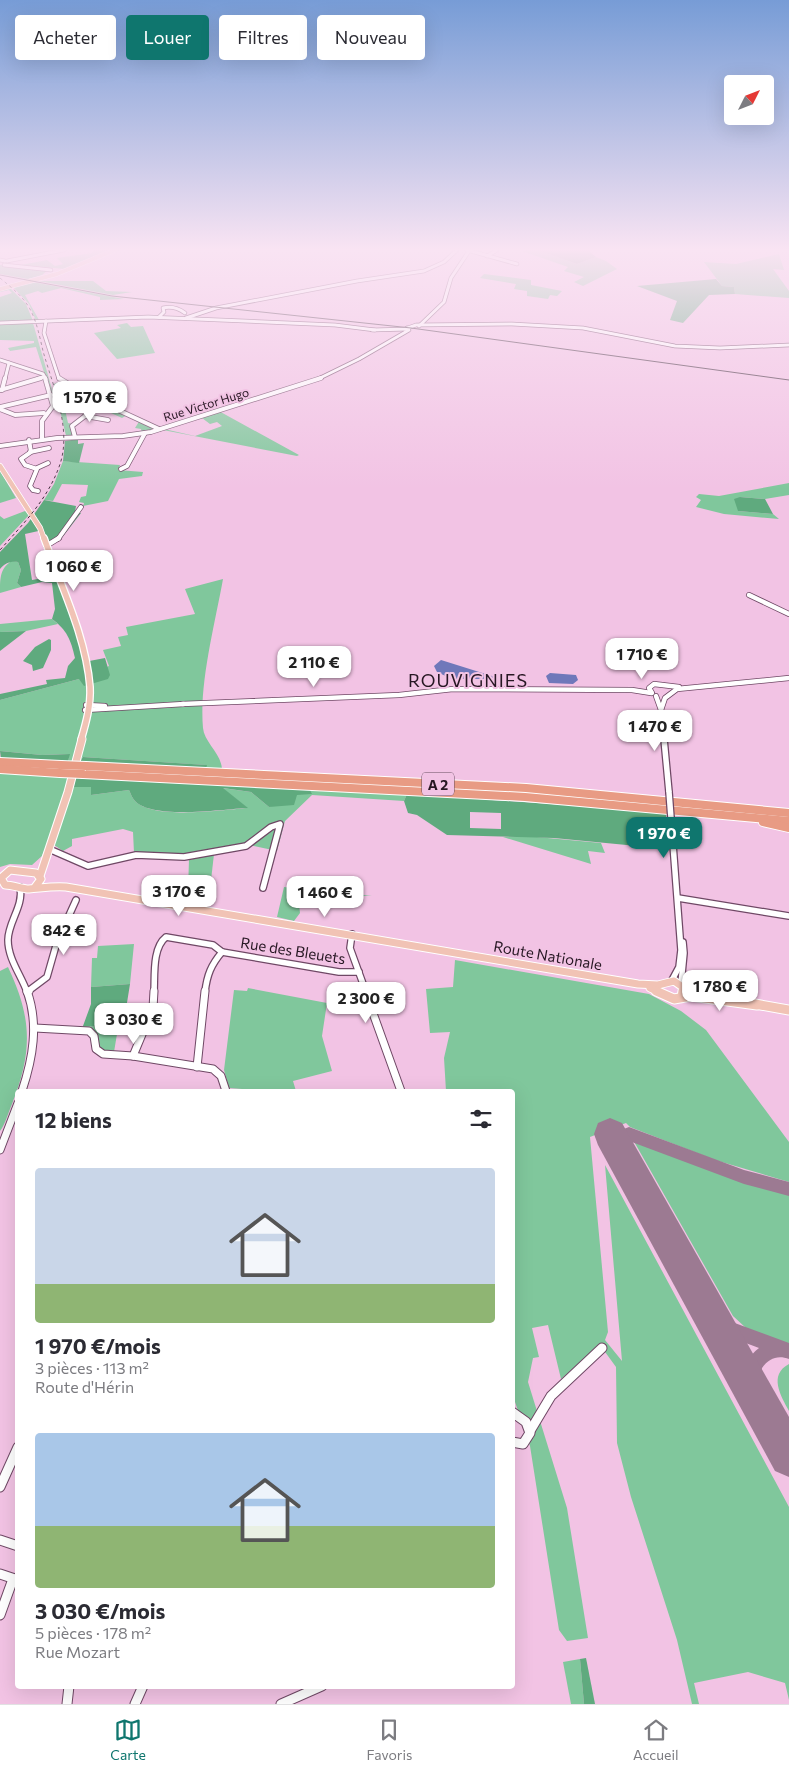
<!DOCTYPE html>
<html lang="fr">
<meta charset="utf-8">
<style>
body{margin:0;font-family:Commissioner,sans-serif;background:#f2f2f3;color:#2b2b33;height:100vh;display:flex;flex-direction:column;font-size:19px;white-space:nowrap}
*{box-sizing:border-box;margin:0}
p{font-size:16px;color:#7c7c81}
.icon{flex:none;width:28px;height:28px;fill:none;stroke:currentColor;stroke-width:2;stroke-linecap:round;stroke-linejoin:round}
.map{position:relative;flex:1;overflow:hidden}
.sheet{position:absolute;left:15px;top:1089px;width:500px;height:600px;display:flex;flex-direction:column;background:#fff;border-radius:5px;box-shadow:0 5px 20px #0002}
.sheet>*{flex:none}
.top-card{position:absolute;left:15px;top:15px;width:500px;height:45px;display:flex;gap:10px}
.needle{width:32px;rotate:48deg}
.fabs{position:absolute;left:724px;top:75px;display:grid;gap:10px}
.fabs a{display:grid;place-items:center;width:50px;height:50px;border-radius:5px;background:#fff;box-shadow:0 5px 20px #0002;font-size:25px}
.price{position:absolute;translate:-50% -42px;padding:0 11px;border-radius:10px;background:#fff;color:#222;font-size:16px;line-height:32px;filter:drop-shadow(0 1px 2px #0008)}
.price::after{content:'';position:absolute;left:50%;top:30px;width:15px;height:11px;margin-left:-8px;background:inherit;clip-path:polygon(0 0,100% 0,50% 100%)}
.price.on{background:#0f766e;color:#fff}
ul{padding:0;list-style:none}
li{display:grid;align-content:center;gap:10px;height:265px;padding:0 20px}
li span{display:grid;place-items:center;height:155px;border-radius:5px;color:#555}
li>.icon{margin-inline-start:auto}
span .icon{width:90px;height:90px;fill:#fffc;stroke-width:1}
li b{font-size:21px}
h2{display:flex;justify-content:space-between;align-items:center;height:60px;padding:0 20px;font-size:21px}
.chip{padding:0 18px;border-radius:5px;background:#fff;box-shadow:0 5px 20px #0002;font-size:18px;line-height:45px}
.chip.on{background:#0f766e;color:#fff}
.dock{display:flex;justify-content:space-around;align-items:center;height:70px;border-top:1px solid #e1e1e2;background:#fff;font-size:14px;color:#7c7c81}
.dock a{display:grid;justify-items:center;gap:2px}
.dock .on{color:#0f766e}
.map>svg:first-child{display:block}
.green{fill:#80c79c}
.forest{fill:#5faa7e;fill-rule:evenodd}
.water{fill:#6f78ba}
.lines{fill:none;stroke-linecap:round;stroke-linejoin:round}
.taxiway{fill:#9c7a92;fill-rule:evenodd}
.runway{fill:#9c7a92;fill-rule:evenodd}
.minor-far5-casing{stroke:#6f4865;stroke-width:4.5}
.minor-far4-casing{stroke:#6f4865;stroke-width:5.5}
.minor-far3-casing{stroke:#6f4865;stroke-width:6}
.minor-far2-casing{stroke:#6f4865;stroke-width:8}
.minor-far1-casing{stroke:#6f4865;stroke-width:9}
.minor-casing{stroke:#6f4865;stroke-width:11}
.major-far4-casing{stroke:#fff;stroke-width:5}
.major-far3-casing{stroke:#fff;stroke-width:6}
.major-far2-casing{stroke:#fff;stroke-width:8}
.major-far1-casing{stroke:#fff;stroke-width:9}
.major-casing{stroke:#fff;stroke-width:11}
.highway-casing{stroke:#fff;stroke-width:10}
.minor-far5{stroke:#fff;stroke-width:3}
.minor-far4{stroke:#fff;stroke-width:4}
.minor-far3{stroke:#fff;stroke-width:4.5}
.minor-far2{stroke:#fff;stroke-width:5.5}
.minor-far1{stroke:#fff;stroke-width:7}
.minor{stroke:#fff;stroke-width:9}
.major-far4{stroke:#f1c3b5;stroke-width:4}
.major-far3{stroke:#f1c3b5;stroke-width:4.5}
.major-far2{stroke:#f1c3b5;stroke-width:5.5}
.major-far1{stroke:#f1c3b5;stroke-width:7}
.major{stroke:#f1c3b5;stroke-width:9}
.highway{stroke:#e89b84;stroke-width:8}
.tram{stroke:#453140;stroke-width:1}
.rail{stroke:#453140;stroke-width:1;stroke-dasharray:3 3;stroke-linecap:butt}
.minor-bridge-casing{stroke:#6f4865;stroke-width:8;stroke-linecap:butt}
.highway-bridge-casing{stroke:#fff;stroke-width:10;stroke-linecap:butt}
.minor-bridge{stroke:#fff;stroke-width:5.5}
.highway-bridge{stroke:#e89b84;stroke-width:8}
.labels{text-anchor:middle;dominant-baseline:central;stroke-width:4;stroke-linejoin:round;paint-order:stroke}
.far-street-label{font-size:12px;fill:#271723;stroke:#f2c3e4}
.shield{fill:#f2c3e4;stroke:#644b5d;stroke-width:1}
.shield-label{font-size:14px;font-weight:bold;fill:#271723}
.street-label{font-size:15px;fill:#271723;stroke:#f2c3e4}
.quarter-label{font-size:18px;letter-spacing:1px;fill:#271723;stroke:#f2c3e4}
</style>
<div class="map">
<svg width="789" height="1704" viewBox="0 0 789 1704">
<rect width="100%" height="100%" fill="#f2c3e4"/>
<g class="green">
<path d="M94,250h25l-53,20 -11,6 -4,-1 14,-6 -44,-4 26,-5 8,6 8,-2 -6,-6 35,-5z"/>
<path d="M537,250l40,14 19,-7 10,4 11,8 -34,17 -9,-4 10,-5 -20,-6 4,-4 -46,-16z"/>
<path d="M779,254l5,16 -11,-1 16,22v7l-54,-4 -1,-7 -12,-1 -18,-24 32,2z"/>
<path d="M0,265h5l43,5 -6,5 -14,4 -28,-5z"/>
<path d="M484,274l47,6v5l31,6 -5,5 -7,-1 -2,4 -21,-3v-5l-13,-2 2,-5 -36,-6z"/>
<path d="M27,281l97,18 -24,1v-3l-39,-9 -19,5 -4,-2 -13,4 14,25h9l-12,1 -7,-17 -17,-18z"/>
<path d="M39,281h54l13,10 26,1 -19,3z"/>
<path d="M9,287l17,17 7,17 -33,2v-26l12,-4 -3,-3 -9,2v-3z"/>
<path d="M33,323l25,87 -7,-1 4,-2 -19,-60 -26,4 -2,-3 26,-5v-2l-34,-1v-16z"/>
<path d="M127,323l4,4 12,-1 12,27 -38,6 -23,-26 27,-5 -4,-3z"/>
<path d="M62,381l67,33 -7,4 -22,-10 2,-2 -11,-5 -27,4 4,18 5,1v12h-7l-12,-52z"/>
<path d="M217,410l82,45 -2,1 -134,-26 -21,3 -1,-4 -6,-1 5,-8 24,9 31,7 27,-10 -5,-4 -7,2 -12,-9z"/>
<path d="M63,461l57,4 -2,5 25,2 -1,4 -23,3 -11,22 -25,5 1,-3 -5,-1 2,-5 5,-1 2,-11 -26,-1 -9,17 -9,-1 10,-16z"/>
<path d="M0,471l16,27 -16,5z"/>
<path d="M789,483v12l-24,4 -25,-2 -2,14 35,3 6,5 -55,-5 -28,-7 5,-7 -5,-3 3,-3 20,2z"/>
<path d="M25,511l4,4 -29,31v-30l4,3z"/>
<path d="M12,561l6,1 3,8 -4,13 4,4 -21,6c0,-15 0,-25 12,-32z"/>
<path d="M223,579c-8,45 -24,104 -20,149 1,14 18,25 19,41h-16v-4l-123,-8 -4,6 -11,-2 1,-7 -27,1 -42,-4v-51l79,-21 30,-13 -6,-16 18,-4 -3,-9 10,-2 -2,-8 69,-13 -10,-25z"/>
<path d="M52,619l6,5 -32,7 -26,1v-8z"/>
<path d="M0,773l76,4 15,10v8l38,-5c2,4 3,8 6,11 18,19 87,9 112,7l-25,-20 29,4 18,15 40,-19 98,6 -3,7 -92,-6 -27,26 -8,30 -32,-7 -67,12 -44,-3 -1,-21 -10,-3 -51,10v7l-9,5 -9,-6 -8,1 -4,10 -10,9 -22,-1 -10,3z"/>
<path d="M526,836l75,7 4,10 -17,-2 3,13 -88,-27z"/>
<path d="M214,854l-4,35 -22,2 1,-31z"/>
<path d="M284,887l88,9h-74l2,17 -6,8 -17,-4z"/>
<path d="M134,944l-4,40 -39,3 1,-29h5l1,-12z"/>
<path d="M455,960l194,34 32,17 25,19 83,112v40l-74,-22 -85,-33 -4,-4 -36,14 18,195 -3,8 17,21 -17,-196 184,342v193l-4,-17 -37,-11 -54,11 5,21h-7l-15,-64 -46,-143 -14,-54 -1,-76 -16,-22 -39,34 -13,-54 -16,3 7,29 -6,1 -5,24 39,126 21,130 -21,3 -8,-11 -29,-184 -17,-50 -1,-305h-66l-2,-33 6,-26 -20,1 -4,-44 27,-2z"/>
<path d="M8,967c24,51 25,84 4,137 -4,9 -7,21 -12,27v-160z"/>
<path d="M248,988l79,15 -5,33 10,35 -39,10 3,10h-54v-2l-13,-1 -5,-18 10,-80 13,1z"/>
<path d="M83,1026l35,2 -4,24 -12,-1 -4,-3 -2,-16 -5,-4h-9z"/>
<path d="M632,1138l111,42 46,12v152l-43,-16 -13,-12z"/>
<path d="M789,1364v47c-8,-15 -21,-36 0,-47z"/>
<path d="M580,1659l4,45h-13l-8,-42z"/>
</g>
<g class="forest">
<path d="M537,250h51l8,7 -19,7z"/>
<path d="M716,279l6,7 12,1 1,7 -26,1 -26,28 -13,-3 7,-19 -40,-15z"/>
<path d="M78,439v5l6,-1 -5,20 -16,-2 2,-20z"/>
<path d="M740,497l25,2 8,15 -35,-3 -4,-12z"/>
<path d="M44,500l32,6 -1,6 6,1 -20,26 -10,4 -3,-2 -5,-11 -18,4 7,46 23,-4 23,59 6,27 21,-4 5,17 -2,4 -24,7 -5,-7 -79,21v-6l47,-10 -1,-4 19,-2 3,-12 7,-8c-4,-18 -8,-28 -23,-39l3,-10 -3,-26 -10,-1 -21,5 -4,-4 4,-13 -3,-8c-8,-1 -13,1 -18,7v-17l28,-29z"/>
<path d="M26,631l-26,20v-19z"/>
<path d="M49,639l2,1v10l-8,18 -10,3 -1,-6 -9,-4 12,-14z"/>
<path d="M0,751l42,4 28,-1 -2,7 -67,-2z"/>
<path d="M83,757l124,8 -1,4 -127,-6z"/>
<path d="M76,777l233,11 3,6 -15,1 -3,10 -25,2 -18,-15 -28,-4 25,20c-25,1 -95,12 -113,-7 -3,-3 -4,-7 -6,-11l-38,5v-8h-17z"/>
<path d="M407,794l259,18 2,37 -114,-11 -107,-3 -30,-20 -9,-2 -4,-12zM470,812l31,1v16l-31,-1z"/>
<path d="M130,984l-4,25 -8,19 -35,-2 8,-22v-17z"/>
<path d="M586,1658l9,46h-11l-4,-45z"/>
</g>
<g class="water">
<path d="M441,660l51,16 3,3h-43l-15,-7 -3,-6z"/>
<path d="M550,673l26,2 2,5 -5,4 -24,-1 -3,-7z"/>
</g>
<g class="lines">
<g class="taxiway">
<path d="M629,1127l115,43 45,12v14l-45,-12 -115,-43 -3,3 2,10 -2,5 -5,2 -5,-2c-4,-10 -4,-17 0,-27z"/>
<path d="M709,1304l6,2 17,16 57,21v16c-11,-4 -20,-1 -27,9 -3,12 5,25 0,36l-6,2 -6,-2c-8,-19 -9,-43 9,-56 -20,-8 -49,-14 -58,-36l2,-6z"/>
</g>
<path class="runway" d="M610,1118l12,5 167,294v60l-14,-6 -177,-326 -4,-11 4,-11z"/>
<defs>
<g id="minor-far5">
<path d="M467,250l50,14"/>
<path d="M487,256l10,-6"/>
<path d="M0,260l5,1"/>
<path d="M7,261l57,-11"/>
<path d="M4,265l47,5"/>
<path d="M159,317l5,-5 -1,-4c9,-2 15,0 22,5"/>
<path d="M186,318l30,-10 141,-27 67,-10 20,-9 13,-12"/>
<path d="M46,321l-2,12 15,46"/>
<path d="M0,323l148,-6 187,8 40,5"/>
<path d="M419,326l25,-24 7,-24 18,-27"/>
<path d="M405,329l11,-4 96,-1 71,4 92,18 45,2 69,-3"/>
<path d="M372,330l36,-1"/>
<path d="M0,360l43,14 3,5"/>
<path d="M5,379l4,-16"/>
<path d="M37,379l6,-2"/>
<path d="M318,379l41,-20 50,-29 -2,-2"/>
</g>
<g id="minor-far4">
<path d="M59,378l33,20 67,31"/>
<path d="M0,390l41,-12"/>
<path d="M2,390l3,-12"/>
<path d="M0,407l51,-12"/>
<path d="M0,409l15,6 29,-2"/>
<path d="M85,416l23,4"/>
<path d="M75,437l-3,-11 26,-20"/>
<path d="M42,439v-18l11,-15 -8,-28"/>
<path d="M29,440l2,12 -10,7 4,6 12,4 -7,17 3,4 5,1"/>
<path d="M0,446l57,-8 66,-2 28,-4 170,-54"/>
<path d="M30,452l19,-4"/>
<path d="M37,468l11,-5"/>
<path d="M121,469l6,-3 18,-33"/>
<path d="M58,539l23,-32"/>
</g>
<g id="minor-far3">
<path d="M46,546l13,-8"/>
<path d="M749,595l40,19"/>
<path d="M652,693l-3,-5 5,-4 25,3"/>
<path d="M656,696l5,14 3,30"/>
<path d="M182,704l217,-9 54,-6 179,1 19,3"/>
<path d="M86,705l19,1"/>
<path d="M85,710l99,-6"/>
<path d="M661,710l4,-12 12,-9 112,-11"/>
</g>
<g id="minor-far2">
<path d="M664,739l5,53"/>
<path d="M671,818l10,132 -2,17 -7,13"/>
<path d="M49,849l39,17 48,-11 48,2 62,-11 25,-19 9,-3 -17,64"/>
<path d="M20,887c4,19 -12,35 -12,53 0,19 13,35 19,52"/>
<path d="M678,898l111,18"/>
<path d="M352,934l-2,14 16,44"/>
<path d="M222,952l117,20h20"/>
<path d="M681,984l3,-31 -1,-11"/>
<path d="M27,992l20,-15 10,-35 19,-42"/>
<path d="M154,992c1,-16 -2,-44 12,-55l47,8 9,7"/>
<path d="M205,992c2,-17 6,-27 17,-40"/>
</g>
<g id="minor-far1">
<path d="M365,991l36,100"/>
<path d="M27,992l2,-1"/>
<path d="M35,1028l54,3 5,5 2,13 7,5 30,2 80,13 8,7 5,15"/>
<path d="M133,1056l20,-48 1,-17"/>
<path d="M197,1067l8,-76"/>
<path d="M22,1091c11,-33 17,-67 5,-100"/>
<path d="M0,1150l18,-47"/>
</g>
<g id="minor">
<path d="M512,1412l14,10 4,11 -7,11 -11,-2"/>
<path d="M530,1431l21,-35 51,-48"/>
<path d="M0,1487l18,-40"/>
<path d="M0,1540l18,6"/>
<path d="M0,1574l18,6"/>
<path d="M0,1615l13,-36"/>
<path d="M67,1704l2,-18"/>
<path d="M135,1704l8,-18"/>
<path d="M281,1704l41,-18"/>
</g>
<path id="major-far4" d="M0,289l57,-15 58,-24"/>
<path id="major-far3" d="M0,466l40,62 4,11"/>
<path id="major-far2" d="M44,538c17,48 42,98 46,149 1,18 -4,36 -9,53"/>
<g id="major-far1">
<path d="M40,876l28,-84 14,-53"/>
<path d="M35,887l6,-8 -5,-6 -26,-3 -9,8 4,7c8,0 17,4 24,4 13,-1 24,-3 37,-2l572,97 20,1 16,-4 10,7 -1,4"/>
<path d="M650,988l9,4"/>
</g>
<g id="major">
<path d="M656,991l18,8 17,-3 66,9"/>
<path d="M682,997l1,-6"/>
<path d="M755,1004l34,6"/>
</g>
<g id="highway">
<path d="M0,762l61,3"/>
<path d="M86,766l440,22 263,25"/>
<path d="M0,769l60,4"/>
<path d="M83,774l442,23 264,24"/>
<path d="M763,822l26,6"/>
</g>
</defs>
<use href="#minor-far5" class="minor-far5-casing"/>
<use href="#minor-far4" class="minor-far4-casing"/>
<use href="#minor-far3" class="minor-far3-casing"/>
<use href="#minor-far2" class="minor-far2-casing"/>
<use href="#minor-far1" class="minor-far1-casing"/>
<use href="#minor" class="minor-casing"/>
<use href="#major-far4" class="major-far4-casing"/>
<use href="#major-far3" class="major-far3-casing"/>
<use href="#major-far2" class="major-far2-casing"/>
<use href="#major-far1" class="major-far1-casing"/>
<use href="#major" class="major-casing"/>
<use href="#highway" class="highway-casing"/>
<use href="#minor-far5" class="minor-far5"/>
<use href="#minor-far4" class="minor-far4"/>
<use href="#minor-far3" class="minor-far3"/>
<use href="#minor-far2" class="minor-far2"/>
<use href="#minor-far1" class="minor-far1"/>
<use href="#minor" class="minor"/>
<use href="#major-far4" class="major-far4"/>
<use href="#major-far3" class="major-far3"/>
<use href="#major-far2" class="major-far2"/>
<use href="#major-far1" class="major-far1"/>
<use href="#major" class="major"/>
<use href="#highway" class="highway"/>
<path class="tram" d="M0,275l112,21 299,32 378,52"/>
<path class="rail" d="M0,278c12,10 24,19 31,33 6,12 9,27 12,40 10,36 30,79 16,116 -12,33 -36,57 -59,83"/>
<defs>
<path id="minor-bridge" d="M669,792l2,26"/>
<g id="highway-bridge">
<path d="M61,765l25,1"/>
<path d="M60,773l23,1"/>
</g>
</defs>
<use href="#minor-bridge" class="minor-bridge-casing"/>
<use href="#highway-bridge" class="highway-bridge-casing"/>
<use href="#minor-bridge" class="minor-bridge"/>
<use href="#highway-bridge" class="highway-bridge"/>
</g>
<linearGradient id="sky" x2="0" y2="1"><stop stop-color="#779cd6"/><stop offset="0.51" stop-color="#f9e4f3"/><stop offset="1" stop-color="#f9e4f3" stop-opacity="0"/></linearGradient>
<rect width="789" height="489" fill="url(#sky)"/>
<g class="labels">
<g class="far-street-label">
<text transform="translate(206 404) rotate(-17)">Rue Victor Hugo</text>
</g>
<rect class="shield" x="422" y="772.5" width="32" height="23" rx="4"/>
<g class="shield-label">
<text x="438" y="784">A 2</text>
</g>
<g class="street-label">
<text transform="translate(293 950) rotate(9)">Rue des Bleuets</text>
<text transform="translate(548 955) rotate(10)">Route Nationale</text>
</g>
<g class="quarter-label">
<text x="468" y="680">ROUVIGNIES</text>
</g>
</g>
</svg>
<div class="fabs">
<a><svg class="needle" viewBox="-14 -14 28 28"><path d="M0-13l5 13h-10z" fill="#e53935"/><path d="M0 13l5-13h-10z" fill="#7c7c81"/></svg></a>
</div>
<b class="price" style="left:90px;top:423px">1 570 €</b>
<b class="price" style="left:74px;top:592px">1 060 €</b>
<b class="price" style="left:642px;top:680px">1 710 €</b>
<b class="price" style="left:314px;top:688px">2 110 €</b>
<b class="price" style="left:655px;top:752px">1 470 €</b>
<b class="price on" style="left:664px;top:859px">1 970 €</b>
<b class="price" style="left:179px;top:917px">3 170 €</b>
<b class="price" style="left:325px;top:918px">1 460 €</b>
<b class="price" style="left:64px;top:956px">842 €</b>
<b class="price" style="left:720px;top:1012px">1 780 €</b>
<b class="price" style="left:366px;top:1024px">2 300 €</b>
<b class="price" style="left:134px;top:1045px">3 030 €</b>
<div class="top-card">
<a class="chip">Acheter</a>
<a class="chip on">Louer</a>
<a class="chip">Filtres</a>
<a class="chip">Nouveau</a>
</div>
<section class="sheet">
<h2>12 biens<svg class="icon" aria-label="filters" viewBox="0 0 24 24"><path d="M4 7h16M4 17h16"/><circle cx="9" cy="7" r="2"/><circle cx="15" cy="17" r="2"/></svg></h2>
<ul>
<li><span style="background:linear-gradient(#c9d6e8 75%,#8fb573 0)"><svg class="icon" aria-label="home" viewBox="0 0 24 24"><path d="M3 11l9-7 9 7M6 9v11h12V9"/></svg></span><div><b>1 970 €/mois</b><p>3 pièces · 113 m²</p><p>Route d'Hérin</p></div></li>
<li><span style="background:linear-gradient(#a9c7e8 60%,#8fb573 0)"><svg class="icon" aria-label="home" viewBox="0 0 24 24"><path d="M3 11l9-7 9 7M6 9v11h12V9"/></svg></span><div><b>3 030 €/mois</b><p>5 pièces · 178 m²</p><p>Rue Mozart</p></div></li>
</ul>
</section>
</div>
<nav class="dock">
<a class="on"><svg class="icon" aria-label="map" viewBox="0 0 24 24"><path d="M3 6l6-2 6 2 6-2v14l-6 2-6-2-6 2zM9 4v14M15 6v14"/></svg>Carte</a>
<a><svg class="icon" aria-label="saved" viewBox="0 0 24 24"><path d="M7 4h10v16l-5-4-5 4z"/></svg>Favoris</a>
<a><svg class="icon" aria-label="home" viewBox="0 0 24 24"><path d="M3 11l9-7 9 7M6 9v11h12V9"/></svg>Accueil</a>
</nav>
